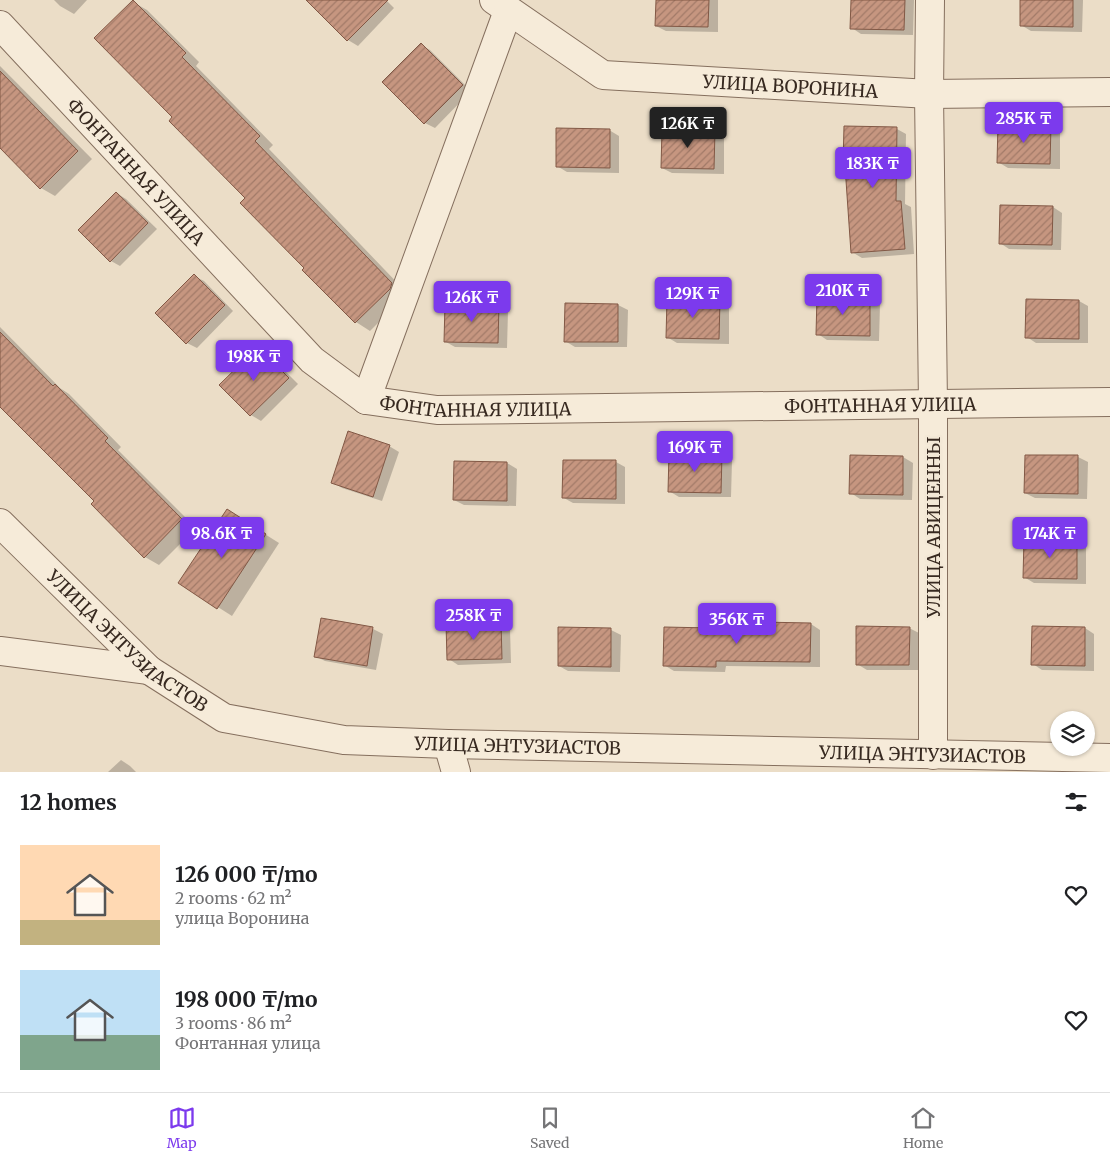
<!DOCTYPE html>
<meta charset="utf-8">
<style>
body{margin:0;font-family:Merriweather,serif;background:#f6f6f6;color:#202124;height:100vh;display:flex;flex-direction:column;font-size:19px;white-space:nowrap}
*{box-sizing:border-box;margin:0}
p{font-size:16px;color:#757577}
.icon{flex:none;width:28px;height:28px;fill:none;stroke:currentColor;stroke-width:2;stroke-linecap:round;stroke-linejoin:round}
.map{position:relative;height:772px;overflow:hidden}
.side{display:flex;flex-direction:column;background:#fff;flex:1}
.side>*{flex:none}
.controls{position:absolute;left:1050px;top:711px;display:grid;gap:10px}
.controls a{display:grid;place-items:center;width:45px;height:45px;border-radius:50%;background:#fff;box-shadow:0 1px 4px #0004;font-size:25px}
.price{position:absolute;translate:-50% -42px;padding:0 11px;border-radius:5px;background:#7c3aed;color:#fff;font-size:16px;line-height:32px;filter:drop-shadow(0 1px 2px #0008)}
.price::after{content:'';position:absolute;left:50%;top:30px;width:15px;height:11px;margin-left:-8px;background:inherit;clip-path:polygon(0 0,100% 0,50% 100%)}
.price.selected{background:#222;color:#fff}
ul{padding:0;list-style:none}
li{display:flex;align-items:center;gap:15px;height:125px;padding:0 20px}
li span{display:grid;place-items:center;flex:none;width:140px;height:100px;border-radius:0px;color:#555}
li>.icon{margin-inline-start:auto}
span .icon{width:60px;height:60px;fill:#fffc;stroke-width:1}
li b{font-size:21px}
h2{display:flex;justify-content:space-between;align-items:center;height:60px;padding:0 20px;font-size:21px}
.menu{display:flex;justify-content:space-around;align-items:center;height:70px;border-top:1px solid #e0e0e0;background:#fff;font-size:14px;color:#757577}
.menu a{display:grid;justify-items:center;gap:2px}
.menu .selected{color:#7c3aed}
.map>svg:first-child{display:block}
.shadow{fill:#0003}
.building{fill:url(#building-hatch);stroke:#825845}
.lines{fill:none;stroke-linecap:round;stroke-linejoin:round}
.minor-casing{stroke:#856f5e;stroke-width:30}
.minor{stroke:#f6ebd9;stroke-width:28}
.labels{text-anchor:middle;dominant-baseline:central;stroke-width:5;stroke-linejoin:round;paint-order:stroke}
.street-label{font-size:18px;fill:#372920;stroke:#f3e8d6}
</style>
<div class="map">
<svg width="1110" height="772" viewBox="0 0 1110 772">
<defs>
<pattern id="building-hatch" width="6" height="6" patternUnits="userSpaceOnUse" patternTransform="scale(1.25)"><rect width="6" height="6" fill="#c69680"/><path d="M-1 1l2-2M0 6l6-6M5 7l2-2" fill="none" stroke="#a27a68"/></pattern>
</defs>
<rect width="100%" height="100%" fill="#ebddc7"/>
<g class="shadow">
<path d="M54,0h33l-13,14 -14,-8z"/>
<path d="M308,0h78l8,8 -36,38 -10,-6z"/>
<path d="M657,0h61v32l-52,-1 -10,-5z"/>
<path d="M852,0h62l-1,35 -52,-1 -9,-6z"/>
<path d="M1021,0h62l-1,32 -51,-1 -10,-6z"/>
<path d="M133,2l14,8 52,52 -3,4 77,79 -4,4 137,143 -2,5 -34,34 -14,-9 -52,-52 2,-2 -132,-151z"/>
<path d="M421,45l9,5 41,41 -36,37 -10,-5z"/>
<path d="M0,66l92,93 -37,37 -14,-8 -41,-41z"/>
<path d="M1051,126l9,6v37l-52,-1 -10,-6z"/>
<path d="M897,129l9,5 -1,70 6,3 3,47 -52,4 -10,-6z"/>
<path d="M609,130l10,6v37l-52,-1 -10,-6z"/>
<path d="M715,132l9,5v37l-52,-1 -10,-5z"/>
<path d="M116,193l10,6 31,30 -37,37 -9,-5z"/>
<path d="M1053,207l9,6 -1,37 -52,-1 -9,-6z"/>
<path d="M194,276l10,5 29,30 -36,37 -10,-5z"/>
<path d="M818,297l52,1 10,6 -1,37 -52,-1 -9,-6z"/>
<path d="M720,301l9,6v37l-52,-1 -10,-6z"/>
<path d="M1079,301l9,5v37h-52l-9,-6z"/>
<path d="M498,305l10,6 -1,37 -52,-1 -9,-5z"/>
<path d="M618,305l10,5 -1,37h-52l-10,-6z"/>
<path d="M0,327l60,61 9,6 52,53 -3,3 78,78 -37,37 -14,-8 -49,-56 -96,-95z"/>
<path d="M258,348l10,6 30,30 -37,37 -10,-6 -30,-30z"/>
<path d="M389,446l10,6 -17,49 -40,-13 -9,-6z"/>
<path d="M670,454l52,1 10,6 -1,36h-52l-10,-6z"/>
<path d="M851,456l52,1 10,6 -1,37 -52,-1 -9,-6z"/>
<path d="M1026,456l52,1 10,5 -1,37 -52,-1 -10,-5z"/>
<path d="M616,462l9,5v37l-52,-1 -9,-5z"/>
<path d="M507,463l10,6 -1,37 -52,-1 -10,-5z"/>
<path d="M241,519l38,24 -47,73 -52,-33z"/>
<path d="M1077,541l9,6v37l-52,-1 -10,-6z"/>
<path d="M322,620l51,9 10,5 -7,36 -51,-9 -10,-5z"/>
<path d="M501,623l9,6 1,34 -53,2 -9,-6z"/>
<path d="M811,624l9,6v37l-94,-1 -1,6 -51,-1 -10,-6 95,-35z"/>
<path d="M909,628l10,5v37h-52l-10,-6z"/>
<path d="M1085,628l9,6v37l-52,-1 -9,-6z"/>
<path d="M611,630l10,5 -1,37 -52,-1 -9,-5z"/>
<path d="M121,760l9,6 6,6h-28z"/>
</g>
<g class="building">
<path d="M133,0l53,53 -4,4 78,79 -5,5 137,142 -2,6 -35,34 -53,-53 2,-2 -64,-65 5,-5 -76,-77 3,-4 -78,-79z"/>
<path d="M306,0h82l-41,41z"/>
<path d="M656,0h53l-1,27 -53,-1z"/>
<path d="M851,0h54l-1,30 -54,-1z"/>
<path d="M1020,0h53v27l-53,-1z"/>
<path d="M421,43l42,42 -39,39 -42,-42z"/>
<path d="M0,71l78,80 -38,38 -40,-41z"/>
<path d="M998,124l53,1 -1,39 -53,-1z"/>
<path d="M844,126l53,1 -1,74h5l4,48 -54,4 -6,-87 -2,-1z"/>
<path d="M556,128l54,1v39l-54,-1z"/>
<path d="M662,130h53l-1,39 -53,-1z"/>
<path d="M116,192l32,31 -38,39 -32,-32z"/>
<path d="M1000,205l53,1 -1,39 -53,-1z"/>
<path d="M194,274l31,31 -39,39 -31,-31z"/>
<path d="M817,296l53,1v39l-54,-1z"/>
<path d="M667,299l53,1 -1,39 -53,-1z"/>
<path d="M1026,299l53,1v39l-54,-1z"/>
<path d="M565,303l53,1v38h-54z"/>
<path d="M445,304h54l-1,39 -54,-1z"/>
<path d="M0,332l53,54 2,-2 53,54 -3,3 77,78 -38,39 -53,-54 3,-3 -94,-94z"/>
<path d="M258,347l31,31 -39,38 -31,-31z"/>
<path d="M348,431l42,14 -17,52 -42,-14z"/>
<path d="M669,453l53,1 -1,39 -53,-1z"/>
<path d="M850,455l53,1v39l-54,-1z"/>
<path d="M1025,455h53v39l-54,-1z"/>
<path d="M563,460h53v39l-54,-1z"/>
<path d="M454,461l53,1v39l-54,-1z"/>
<path d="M227,509l39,25 -49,75 -39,-26z"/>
<path d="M1024,539l53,1v39l-54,-1z"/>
<path d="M321,618l52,9 -6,39 -53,-9z"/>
<path d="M501,622l1,37 -55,1 -1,-37z"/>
<path d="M758,622l53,1 -1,39 -94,-1v6l-53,-1 1,-39 94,2z"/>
<path d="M856,626l54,1 -1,38h-53z"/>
<path d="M1032,626l53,1v39l-54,-1z"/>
<path d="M558,627l53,1v39l-53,-1z"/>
</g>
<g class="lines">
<defs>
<g id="minor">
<path id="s1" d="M494,0l109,75 326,19 181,-2"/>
<path d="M930,0l-1,94 4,310v351"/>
<path id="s2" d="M0,25l312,335 54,40 71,10 673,-8"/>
<path d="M366,400l142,-389"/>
<path id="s3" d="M0,523l149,147 75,48 120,22 104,4 662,14"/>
<path d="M0,651l149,19"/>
<path d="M448,744l8,28"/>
</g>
</defs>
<use href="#minor" class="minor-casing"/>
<use href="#minor" class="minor"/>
</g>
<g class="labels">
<g class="street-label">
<text stroke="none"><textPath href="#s1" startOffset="320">УЛИЦА ВОРОНИНА</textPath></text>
<text stroke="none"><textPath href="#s2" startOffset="200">ФОНТАННАЯ УЛИЦА</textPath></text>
<text stroke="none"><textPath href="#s2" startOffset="635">ФОНТАННАЯ УЛИЦА</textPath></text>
<text stroke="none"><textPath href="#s2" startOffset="1040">ФОНТАННАЯ УЛИЦА</textPath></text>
<text transform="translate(933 527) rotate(-90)">УЛИЦА АВИЦЕННЫ</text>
<text stroke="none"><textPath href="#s3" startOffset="174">УЛИЦА ЭНТУЗИАСТОВ</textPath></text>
<text stroke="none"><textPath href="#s3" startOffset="594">УЛИЦА ЭНТУЗИАСТОВ</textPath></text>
<text stroke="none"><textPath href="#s3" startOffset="999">УЛИЦА ЭНТУЗИАСТОВ</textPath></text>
</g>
</g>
</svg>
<div class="controls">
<a><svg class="icon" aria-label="layers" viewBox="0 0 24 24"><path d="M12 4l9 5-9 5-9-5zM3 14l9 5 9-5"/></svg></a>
</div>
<b class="price" style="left:1024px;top:144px">285K ₸</b>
<b class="price selected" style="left:688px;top:149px">126K ₸</b>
<b class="price" style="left:873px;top:189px">183K ₸</b>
<b class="price" style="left:843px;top:316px">210K ₸</b>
<b class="price" style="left:693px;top:319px">129K ₸</b>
<b class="price" style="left:472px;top:323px">126K ₸</b>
<b class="price" style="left:254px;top:382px">198K ₸</b>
<b class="price" style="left:695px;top:473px">169K ₸</b>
<b class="price" style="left:222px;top:559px">98.6K ₸</b>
<b class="price" style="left:1050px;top:559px">174K ₸</b>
<b class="price" style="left:474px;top:641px">258K ₸</b>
<b class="price" style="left:737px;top:645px">356K ₸</b>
</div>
<section class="side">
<h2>12 homes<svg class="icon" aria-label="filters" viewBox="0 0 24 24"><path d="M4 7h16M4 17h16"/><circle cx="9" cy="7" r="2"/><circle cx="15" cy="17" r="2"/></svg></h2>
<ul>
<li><span style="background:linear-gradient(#ffd9b3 75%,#c2b280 0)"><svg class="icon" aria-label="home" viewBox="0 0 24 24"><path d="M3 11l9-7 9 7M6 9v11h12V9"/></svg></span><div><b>126 000 ₸/mo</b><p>2 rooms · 62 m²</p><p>улица Воронина</p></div><svg class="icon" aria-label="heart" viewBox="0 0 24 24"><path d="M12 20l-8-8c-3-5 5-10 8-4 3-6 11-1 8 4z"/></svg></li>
<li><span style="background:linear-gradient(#bfe0f5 65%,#7fa58c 0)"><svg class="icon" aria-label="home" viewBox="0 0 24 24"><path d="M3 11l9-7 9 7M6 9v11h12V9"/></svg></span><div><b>198 000 ₸/mo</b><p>3 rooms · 86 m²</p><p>Фонтанная улица</p></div><svg class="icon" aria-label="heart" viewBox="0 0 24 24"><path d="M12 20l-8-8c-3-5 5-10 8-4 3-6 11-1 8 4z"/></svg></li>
</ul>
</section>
<nav class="menu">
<a class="selected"><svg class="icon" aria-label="map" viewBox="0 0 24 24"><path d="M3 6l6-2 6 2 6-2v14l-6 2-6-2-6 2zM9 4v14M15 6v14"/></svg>Map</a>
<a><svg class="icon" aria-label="saved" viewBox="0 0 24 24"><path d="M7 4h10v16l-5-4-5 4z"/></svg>Saved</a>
<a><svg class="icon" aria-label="home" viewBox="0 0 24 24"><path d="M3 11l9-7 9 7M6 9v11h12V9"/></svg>Home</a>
</nav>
